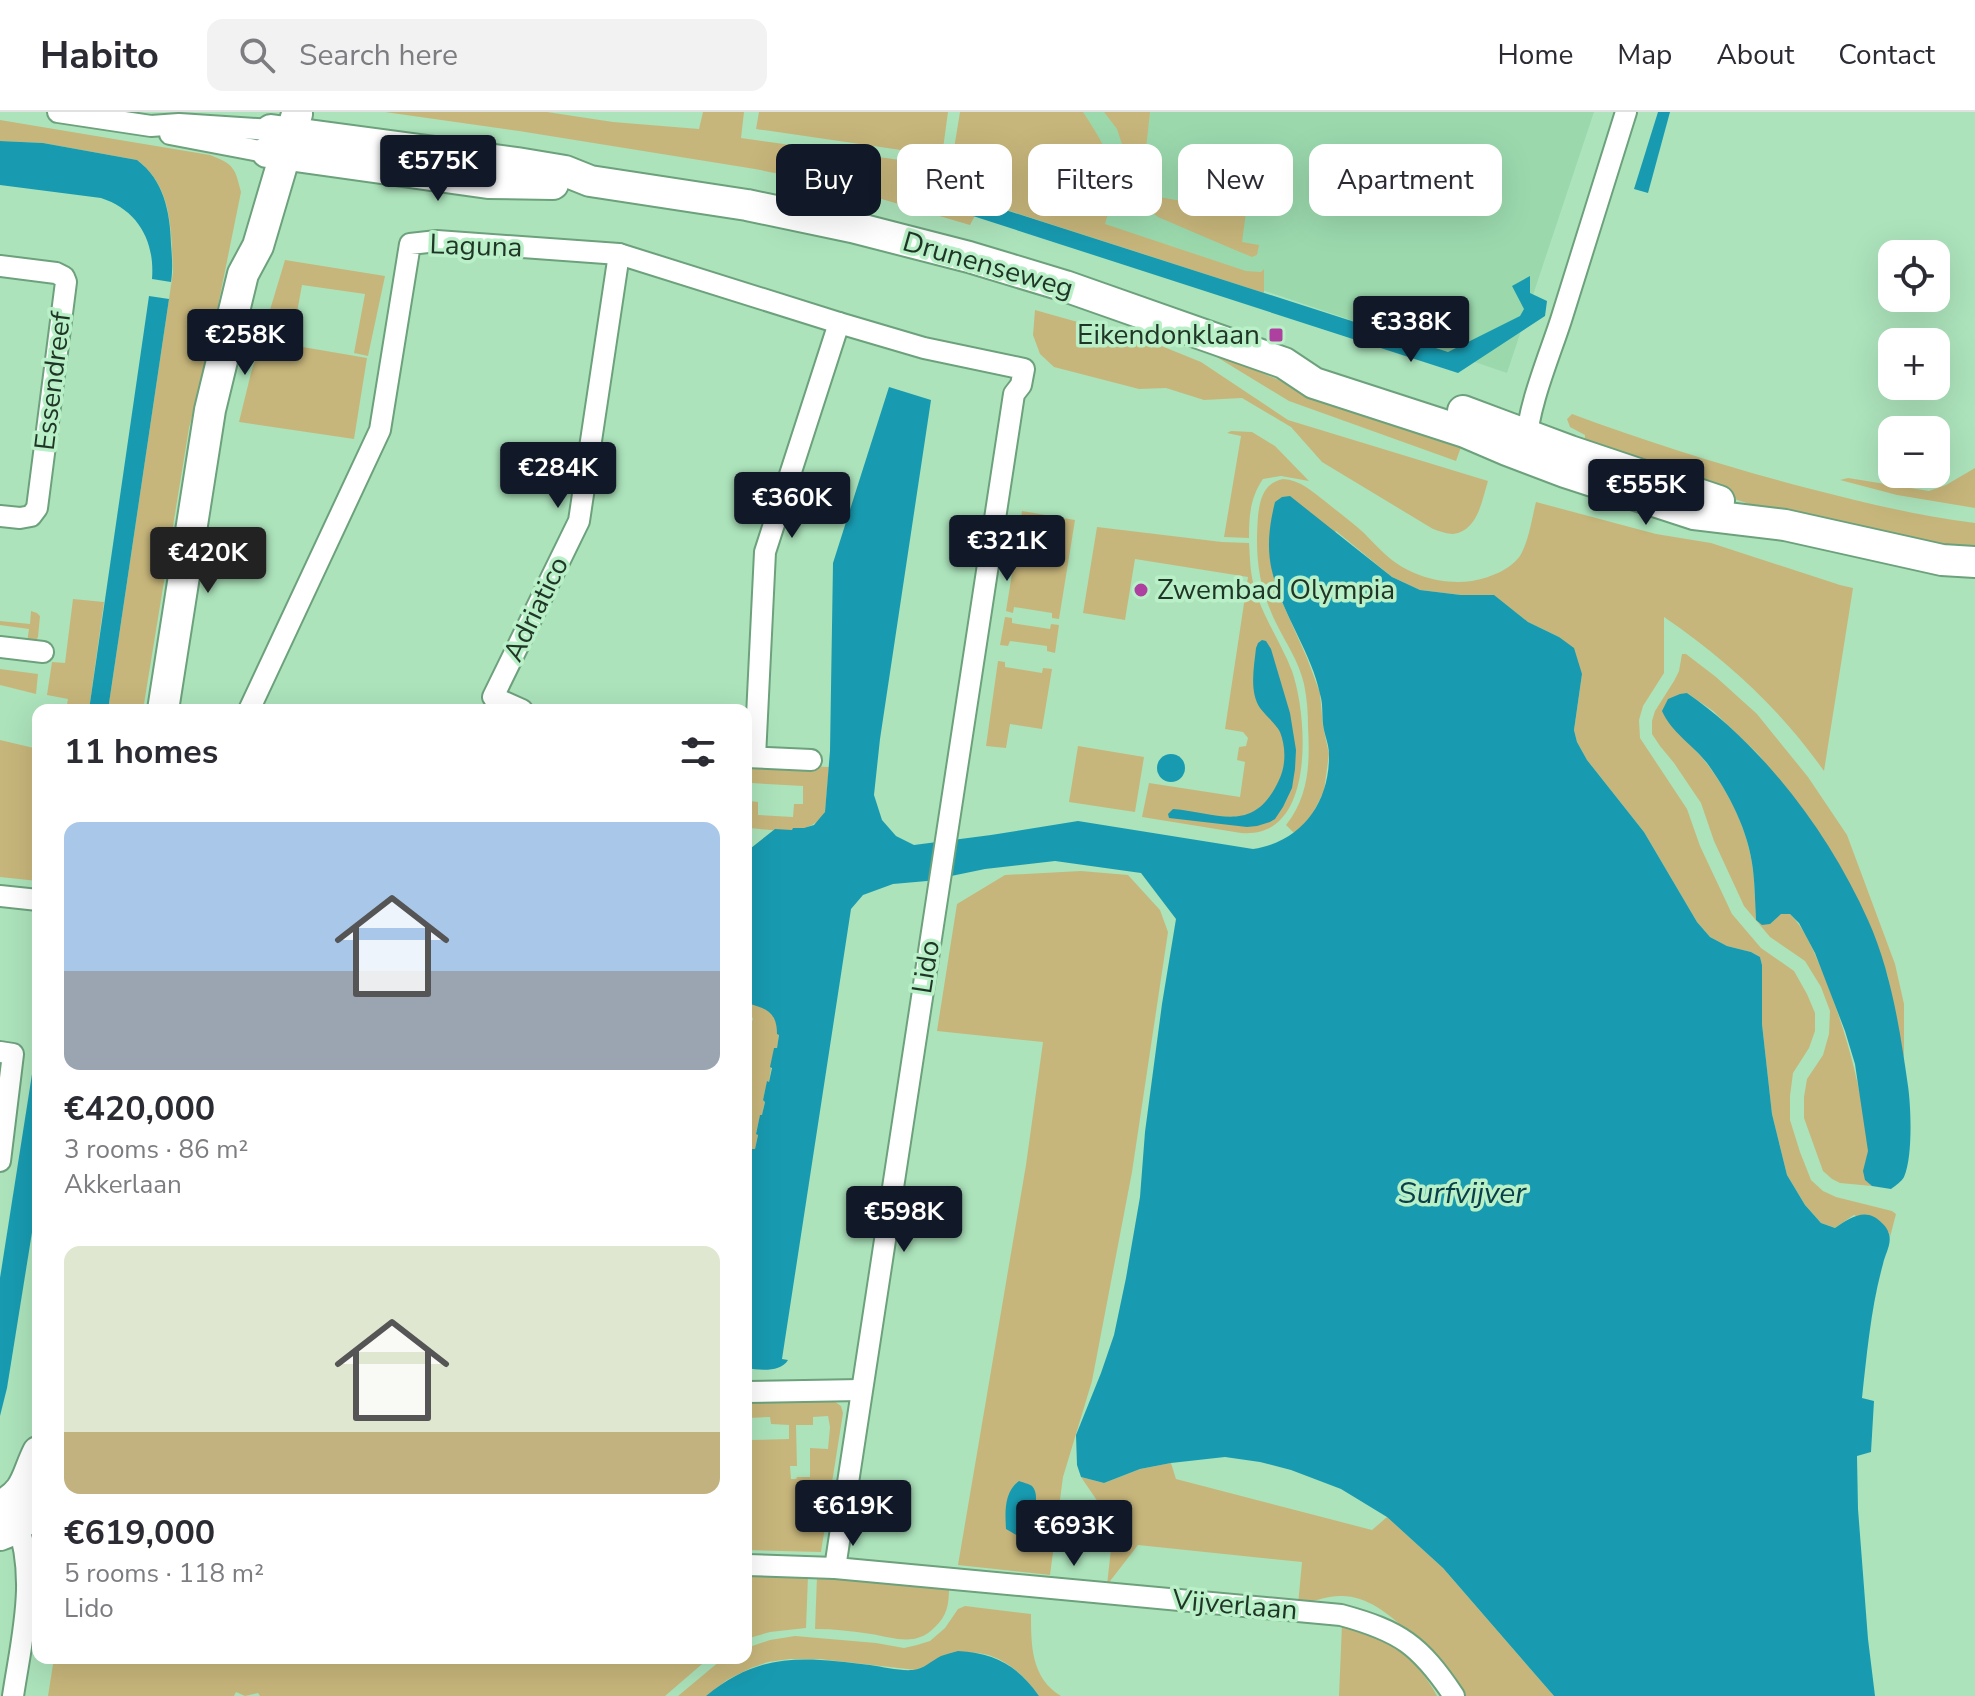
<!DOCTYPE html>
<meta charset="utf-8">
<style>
body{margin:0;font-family:"Nunito Sans",sans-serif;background:#f2f2f3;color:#2b2b33;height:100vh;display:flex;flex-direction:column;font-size:30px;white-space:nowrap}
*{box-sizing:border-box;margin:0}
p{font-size:26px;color:#7c7c81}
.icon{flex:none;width:44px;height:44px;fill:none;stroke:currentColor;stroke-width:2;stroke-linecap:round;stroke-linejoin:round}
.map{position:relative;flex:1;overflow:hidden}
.panel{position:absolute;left:32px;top:592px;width:720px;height:960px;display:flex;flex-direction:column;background:#fff;border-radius:16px;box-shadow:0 8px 32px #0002}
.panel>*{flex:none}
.banner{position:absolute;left:776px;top:32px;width:760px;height:72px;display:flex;gap:16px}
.tools{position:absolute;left:1878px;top:128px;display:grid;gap:16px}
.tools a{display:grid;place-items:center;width:72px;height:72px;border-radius:16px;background:#fff;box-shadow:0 8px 32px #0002;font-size:40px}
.price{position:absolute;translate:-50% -68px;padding:0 18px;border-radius:8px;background:#111827;color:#fff;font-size:26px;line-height:52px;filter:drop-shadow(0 2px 4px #0008)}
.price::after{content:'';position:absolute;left:50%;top:48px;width:24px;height:18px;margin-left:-12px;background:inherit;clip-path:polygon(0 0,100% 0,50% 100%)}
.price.on{background:#222;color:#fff}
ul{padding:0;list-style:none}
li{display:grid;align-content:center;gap:16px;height:424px;padding:0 32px}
li span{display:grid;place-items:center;height:248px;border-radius:16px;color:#555}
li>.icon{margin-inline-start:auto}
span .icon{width:144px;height:144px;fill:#fffc;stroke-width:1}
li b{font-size:34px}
h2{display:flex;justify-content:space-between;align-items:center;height:96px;padding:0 32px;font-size:34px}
.pill{padding:0 28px;border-radius:16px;background:#fff;box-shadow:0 8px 32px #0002;font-size:28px;line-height:72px}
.pill.on{background:#111827;color:#fff}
header{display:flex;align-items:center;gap:48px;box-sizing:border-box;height:112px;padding:0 40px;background:#fff;border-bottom:2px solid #e1e1e2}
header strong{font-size:38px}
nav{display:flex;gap:44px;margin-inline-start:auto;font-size:28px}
.search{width:560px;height:72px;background:#f2f2f3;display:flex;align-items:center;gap:20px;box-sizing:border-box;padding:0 28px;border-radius:16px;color:#7c7c81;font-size:30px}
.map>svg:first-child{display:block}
.built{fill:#9bd9ad}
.green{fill:#c7b67b;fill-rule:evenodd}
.water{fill:#189bb1}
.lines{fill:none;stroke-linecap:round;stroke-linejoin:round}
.street-casing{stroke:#6ca17c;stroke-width:24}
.secondary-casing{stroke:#6ca17c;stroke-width:34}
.street{stroke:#fff;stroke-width:20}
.secondary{stroke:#fff;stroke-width:30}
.poi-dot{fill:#ae41a0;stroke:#b9f0c8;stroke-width:3}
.labels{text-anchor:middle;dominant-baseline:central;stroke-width:7;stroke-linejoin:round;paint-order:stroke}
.street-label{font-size:28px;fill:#1f3525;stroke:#b9f0c8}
.poi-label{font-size:28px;fill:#1f3525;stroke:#b9f0c8;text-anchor:end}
.water-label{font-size:30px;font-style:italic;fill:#093f49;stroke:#b9f0c8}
</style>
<header>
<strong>Habito</strong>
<div class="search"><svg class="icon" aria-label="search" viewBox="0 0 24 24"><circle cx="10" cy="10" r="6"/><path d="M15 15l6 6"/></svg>Search here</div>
<nav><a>Home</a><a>Map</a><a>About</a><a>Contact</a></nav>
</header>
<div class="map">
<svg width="1975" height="1584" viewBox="0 0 1975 1584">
<rect width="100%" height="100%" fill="#ace3bb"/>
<path class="built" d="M1011,0h583l-87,261 -518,-176z"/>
<g class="green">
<path d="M385,0h162l66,10 86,7 4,-17h41l-3,26 210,29 9,-55h123c18,28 35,52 30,88 -2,8 -6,15 -8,24l141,47 15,1 3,-3v24l-282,-91 -12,23 -136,-40 -79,-16 -236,-38z"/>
<path d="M759,0h189l-6,44 -186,-27z"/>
<path d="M1104,0h46l-9,82 105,18 -4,30 17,3 -2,10 -5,2 -17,-7 -77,-33 -20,-16 -4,-20 -17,-52z"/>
<path d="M0,8l210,35c24,9 25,13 31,37l-31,153 -21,83 -46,282h-35l65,-438c-2,-41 0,-85 -36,-112l-94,-17 -43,-2z"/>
<path d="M285,148l100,16 -17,80 -14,-3 11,-59 -63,-9 -11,60 76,13 -13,81 -115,-17 12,-49z"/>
<path d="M1035,198l124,35 42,17 87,58 200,61c-6,19 -10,50 -35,53 -6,0 -14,-3 -20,-5l-111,-67 -31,-35 -49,-29 -38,2 -38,-12 -27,1 -85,-22 -14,-13 -7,-19z"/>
<path d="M1202,236l120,50 139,49 -5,14 -167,-60z"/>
<path d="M1572,302c78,29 155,53 235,74 55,14 111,28 168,35v32l-211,-46 -180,-61 1,-13 -15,-8 -3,-8z"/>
<path d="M1231,319l21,1 23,14 34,35 -28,-5 -18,3c-13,19 -14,37 -14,59l-25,-1 17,-101 -14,-3z"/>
<path d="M1975,356v40l-78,-13 -57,-15 8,-2 81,13 17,-6z"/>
<path d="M1283,367c17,1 29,12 43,23 12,10 26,20 38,31 7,7 14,15 22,22 23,21 56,30 86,26 18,-3 44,-13 51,-31 7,-15 9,-33 13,-48l120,32 55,9 129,42 13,3 -29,183c-43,-61 -98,-112 -160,-154v56l-21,33 -4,14 1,18 47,71 13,37 32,68 29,34 33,23 13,23 8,19v18l-6,17 -16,25 -3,23v24l10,32 11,28 12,11 13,6 56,14 4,3 -6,23 -1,-5 -35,-17 -19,13 -14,-5 -16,-18 -18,-30 -15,-61 -10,-90v-59l-2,-8 -9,-5 -24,-6 -17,-9 -13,-15 -53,-90 -57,-72 -10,-18 -3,-12 8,-56 -23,-37 -31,-15 -34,-26 -33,-1 -41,-5 -28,-13 -56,-46 -54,71 25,56 13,35 3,33 6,28 -5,37 -15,30 -15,12 -8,-8c23,-29 24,-62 22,-98 0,-14 -1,-29 -4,-43 -5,-22 -18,-41 -28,-61 -18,-37 -21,-67 -18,-107 2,-18 6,-33 25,-37z"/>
<path d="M1022,399l53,9 -16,99 -7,-1v-5l-38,-6 -1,6 -7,-2z"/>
<path d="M1097,415l125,15 27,1c1,14 1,29 5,43 8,30 27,56 38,85 16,46 24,169 -51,162l-99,-16 7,-34 91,14 5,-35 -8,-2 2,-13 7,-1 2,-8 -5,-6 -18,-3 23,-152 -113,-18 -10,61 -42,-7z"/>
<path d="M73,487l31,3 -15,108h-23l2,-11 -21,-4 5,-33 13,1z"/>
<path d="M31,499l6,2 3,3 -2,21 -2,4 -9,2 2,-14 -29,-4v-4l30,3z"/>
<path d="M1005,505l7,1v5l38,6 1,-5 8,1 -4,28 -8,-2v-5l-37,-5 -2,5 -8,-1z"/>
<path d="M1682,542h4l30,23 41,37 51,63 39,58 48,129 9,40v55l-16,-82 -20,-56 -24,-47 -24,-40 -62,-80 -45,-43 -26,-18 -6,43c36,31 67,87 72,134 2,17 2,34 3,50l25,-6h9c16,16 24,38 33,59 21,53 34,98 43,155 1,8 3,17 2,25 -2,14 -9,22 4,33l-32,-3 -8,-4 -9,-8 -19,-53v-21l3,-18 16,-24 6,-21 1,-23 -9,-24 -16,-26 -35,-24 -26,-31 -30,-65 -13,-38 -27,-40 -14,-17 -8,-12v-13l3,-10 19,-30 5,-10z"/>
<path d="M998,549l7,1v5l37,6 1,-5 9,1 -10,60 -32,-5 -4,24 -20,-2z"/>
<path d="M0,557l38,5 -2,20 -36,-9z"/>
<path d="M0,628l38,9v132l-38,-4z"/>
<path d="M1078,634l66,11 -9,55 -66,-10z"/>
<path d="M746,652l83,3 -4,45c-15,27 -52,17 -79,16zM751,671l52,3v18h-9l-1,13 -35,-2v-13l-8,-1z"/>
<path d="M1081,759l47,4 32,35 8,22 -36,240 -40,209 -29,96 -13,98 -92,-10 68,-400 17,-123 -106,-11 20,-127 48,-29z"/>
<path d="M746,891c19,4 31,8 32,31h1l-2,15h-3l-5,33h-2l-4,18 2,1 -3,15h-2l-4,17 2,1 -3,15h-2l-5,33h-2v-149h3l4,-15 -7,-2z"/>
<path d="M834,1289l7,5 2,7 -22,139 -75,-2v-148zM828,1304l2,11 -2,22 -18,-1v29h-13l-1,2h-5l-1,-13h7l-1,-41h17v-8zM770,1305l1,7 18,1v14l-40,1 -1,-22z"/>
<path d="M1171,1351l5,16 196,51 15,-13 56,51 111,128h-94c-25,-33 -72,-102 -120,-100 -13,0 -29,6 -42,9l4,-43 -164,-17 -31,40 6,-54 -15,-29 -17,-25 23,6 36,-14z"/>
<path d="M746,1462l62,2 -2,52 -36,4 -24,7z"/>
<path d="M817,1465l132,11c0,16 -2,28 -14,39 -19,20 -40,11 -64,7 -19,-3 -37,-5 -56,-5z"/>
<path d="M965,1494l66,8c0,31 0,64 30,82h-22c-14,-20 -35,-40 -61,-43 -13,-2 -49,11 -62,17l-97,-11h-29l-22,3 -17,6 -24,12 -21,16h-28l42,-35 5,-3h21v-10l24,-8 25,-4 81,7 28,5 13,-3 13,-4 15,-13 13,-19z"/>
<path d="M1342,1512c11,1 28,0 38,5 16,9 49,50 57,67h-98z"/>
<path d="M54,1546h655l-44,38h-405l-2,-3 -13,3 -9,-4 -2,4h-186z"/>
</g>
<g class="water">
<path d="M1658,0h12l-22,81 -14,-4z"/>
<path d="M0,29l43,2 94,17c27,20 33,52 34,84 1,13 2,25 0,38l-19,-3c3,-38 -14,-69 -51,-81l-101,-13z"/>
<path d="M981,90l467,150 72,-36 4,-7 -12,-23 18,-10v17l17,8 -2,15 -87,57 -485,-157z"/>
<path d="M149,184l20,3 -61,411h-19z"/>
<path d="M889,275l42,13 -51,339 -6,56 8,25 14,16 18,9 77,-10 87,-14 175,28c48,-7 77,-46 76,-95 0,-10 -5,-20 -6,-30 -1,-10 0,-21 -3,-30 -8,-40 -37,-79 -47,-119 -7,-25 -4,-49 2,-73l7,-5 8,-1 102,81 28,13 41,5h33l34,27 31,15 15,11 8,26 -8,56 3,12 10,18 57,72 53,90 13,15 17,9 24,6 9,5 2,8v59l10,90 15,61 18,30 16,18 14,5c16,-11 32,-22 48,-4 3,3 5,6 6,10 3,10 -4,20 -6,30 -12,43 -16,89 -21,134l12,3 -3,51 -14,4 1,53 10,130 7,57h-321l-111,-128 -56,-51 -46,-28 -50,-19 -31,-8 -35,-5 -54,6 -31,6 -36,14 -23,-6 -4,-12 -1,-30 25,-62 13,-38 12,-57 14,-81 5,-65 17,-128 14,-85 -35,-46 -86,-12 -70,8 -58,12 -34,3 -30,11 -12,14 -69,450 6,1c-8,13 -29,10 -42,8v-186h2l3,-14 -2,-1 3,-18h3l3,-14 -2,-1 4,-19h2l3,-13 -2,-2 4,-19 2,1 3,-14 -2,-1 4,-19h3l2,-13 -2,-1c0,-23 -12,-26 -31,-31v-151l29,-23 17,1 1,-2h11l10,-3 11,-13 5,-61 3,-188z"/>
<path d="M1262,528l4,1 5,8 19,64 6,37 -1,19 -3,19 -9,19 -8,12 -5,3 -13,4 -10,1 -78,-9 -1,-4 5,-5c46,4 81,26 106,-29 7,-14 7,-33 1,-48 -4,-8 -14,-16 -20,-24 -11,-16 -6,-41 -4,-60l2,-5z"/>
<path d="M1687,581c77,53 143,142 181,227 23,51 32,110 40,166 3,21 5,71 -4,91 -2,4 -9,9 -13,12l-19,-3 -7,-6 -2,-9 5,-20 -13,-87 -10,-33 -30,-78 -16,-30 -9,-9h-9l-11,10 -8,1 -6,-5c-1,-16 -1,-33 -3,-50 -4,-38 -24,-77 -46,-107 -14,-18 -36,-31 -45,-52l6,-12 12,-5z"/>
<circle cx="1171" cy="656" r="14"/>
<path d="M38,924v159l-31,193 -7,28v-138z"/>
<path d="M1019,1369c3,1 10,3 13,5 10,10 -1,37 -6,48l-8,2 -12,-7c-1,-17 -2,-37 13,-48z"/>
<path d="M958,1539c37,2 60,15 81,45h-333c55,-45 99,-39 164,-31 14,2 29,6 43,5 11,-1 18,-9 28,-14 5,-2 11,-3 17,-5z"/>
</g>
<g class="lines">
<defs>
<g id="street">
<path d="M58,0l93,14 28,-2 92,6"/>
<path d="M170,22l95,18"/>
<path d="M0,154l56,7 8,4 2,5 -29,226 -6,8 -11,2 -20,-2"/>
<path d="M1526,333c2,-39 23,-88 35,-125 22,-69 43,-139 65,-208"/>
<path d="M0,535l43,5"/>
<path d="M249,598l131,-280 30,-186 27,-3 182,13 220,69 85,25 100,21 -3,16 -7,9 -179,1174"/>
<path d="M522,598l-29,-13 86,-176 40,-267"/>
<path d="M746,645l65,3"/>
<path d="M755,645l10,-205 74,-229"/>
<path d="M0,784l38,4"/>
<path d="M0,940l13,2 -13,107"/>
<path d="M746,1280l115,-2"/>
<path d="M746,1453l89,3 506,47c59,16 79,30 113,81"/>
<path d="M13,1584c9,-60 26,-122 1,-181"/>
</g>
<g id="secondary">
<path d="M271,18l246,33 48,8 25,10 157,24 105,22 117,30 96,29 219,77 30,20 151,49 42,18 58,22 129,42 91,11 157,35 33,2"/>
<path d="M267,40l221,31 65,1"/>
<path d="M1463,299l107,40 149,50"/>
<path d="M163,598l47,-300 33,-136 15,-28 39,-132"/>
<path d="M0,1394c28,-14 26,-30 38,-54"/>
<path d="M0,1423c17,-5 29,-17 38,-32"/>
</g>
</defs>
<use href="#street" class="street-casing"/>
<use href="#secondary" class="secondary-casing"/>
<use href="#street" class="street"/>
<use href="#secondary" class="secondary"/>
</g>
<g class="poi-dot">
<rect x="1268" y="215" width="16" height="16" rx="4"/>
<circle cx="1141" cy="478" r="8"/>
</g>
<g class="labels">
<g class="street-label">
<text transform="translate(476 134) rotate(2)">Laguna</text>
<text transform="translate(988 153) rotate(16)">Drunenseweg</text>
<text transform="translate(53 269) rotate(-83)">Essendreef</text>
<text transform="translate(536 497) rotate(-64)">Adriatico</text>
<text transform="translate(926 855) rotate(-81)">Lido</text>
<text transform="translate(1235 1493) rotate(5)">Vijverlaan</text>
</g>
<g class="poi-label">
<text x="1260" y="223">Eikendonklaan</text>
<text x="1157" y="478" text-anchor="start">Zwembad Olympia</text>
</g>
<g class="water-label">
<text x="1462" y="1081">Surfvijver</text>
</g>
</g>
</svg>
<div class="tools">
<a><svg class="icon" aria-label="locate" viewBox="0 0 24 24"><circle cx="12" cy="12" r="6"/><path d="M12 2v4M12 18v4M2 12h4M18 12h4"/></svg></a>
<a>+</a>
<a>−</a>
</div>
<b class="price" style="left:438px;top:91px">€575K</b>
<b class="price" style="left:1411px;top:252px">€338K</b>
<b class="price" style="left:245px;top:265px">€258K</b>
<b class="price" style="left:558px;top:398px">€284K</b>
<b class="price" style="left:1646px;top:415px">€555K</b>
<b class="price" style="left:792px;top:428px">€360K</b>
<b class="price" style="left:1007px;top:471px">€321K</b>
<b class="price on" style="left:208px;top:483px">€420K</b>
<b class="price" style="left:904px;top:1142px">€598K</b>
<b class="price" style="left:853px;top:1436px">€619K</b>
<b class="price" style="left:1074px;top:1456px">€693K</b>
<div class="banner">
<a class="pill on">Buy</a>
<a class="pill">Rent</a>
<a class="pill">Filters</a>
<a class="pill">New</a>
<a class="pill">Apartment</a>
</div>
<section class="panel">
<h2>11 homes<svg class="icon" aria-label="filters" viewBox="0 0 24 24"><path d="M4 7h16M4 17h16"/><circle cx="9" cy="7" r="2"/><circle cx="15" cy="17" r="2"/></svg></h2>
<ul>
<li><span style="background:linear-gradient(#a9c7e8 60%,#9aa5b1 0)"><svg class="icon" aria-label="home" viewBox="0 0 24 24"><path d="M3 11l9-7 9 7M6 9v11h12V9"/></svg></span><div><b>€420,000</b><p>3 rooms · 86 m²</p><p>Akkerlaan</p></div></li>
<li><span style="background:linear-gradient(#dfe7d0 75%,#c2b280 0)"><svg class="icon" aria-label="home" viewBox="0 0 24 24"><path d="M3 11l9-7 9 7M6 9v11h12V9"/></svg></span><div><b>€619,000</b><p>5 rooms · 118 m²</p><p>Lido</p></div></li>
</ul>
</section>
</div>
